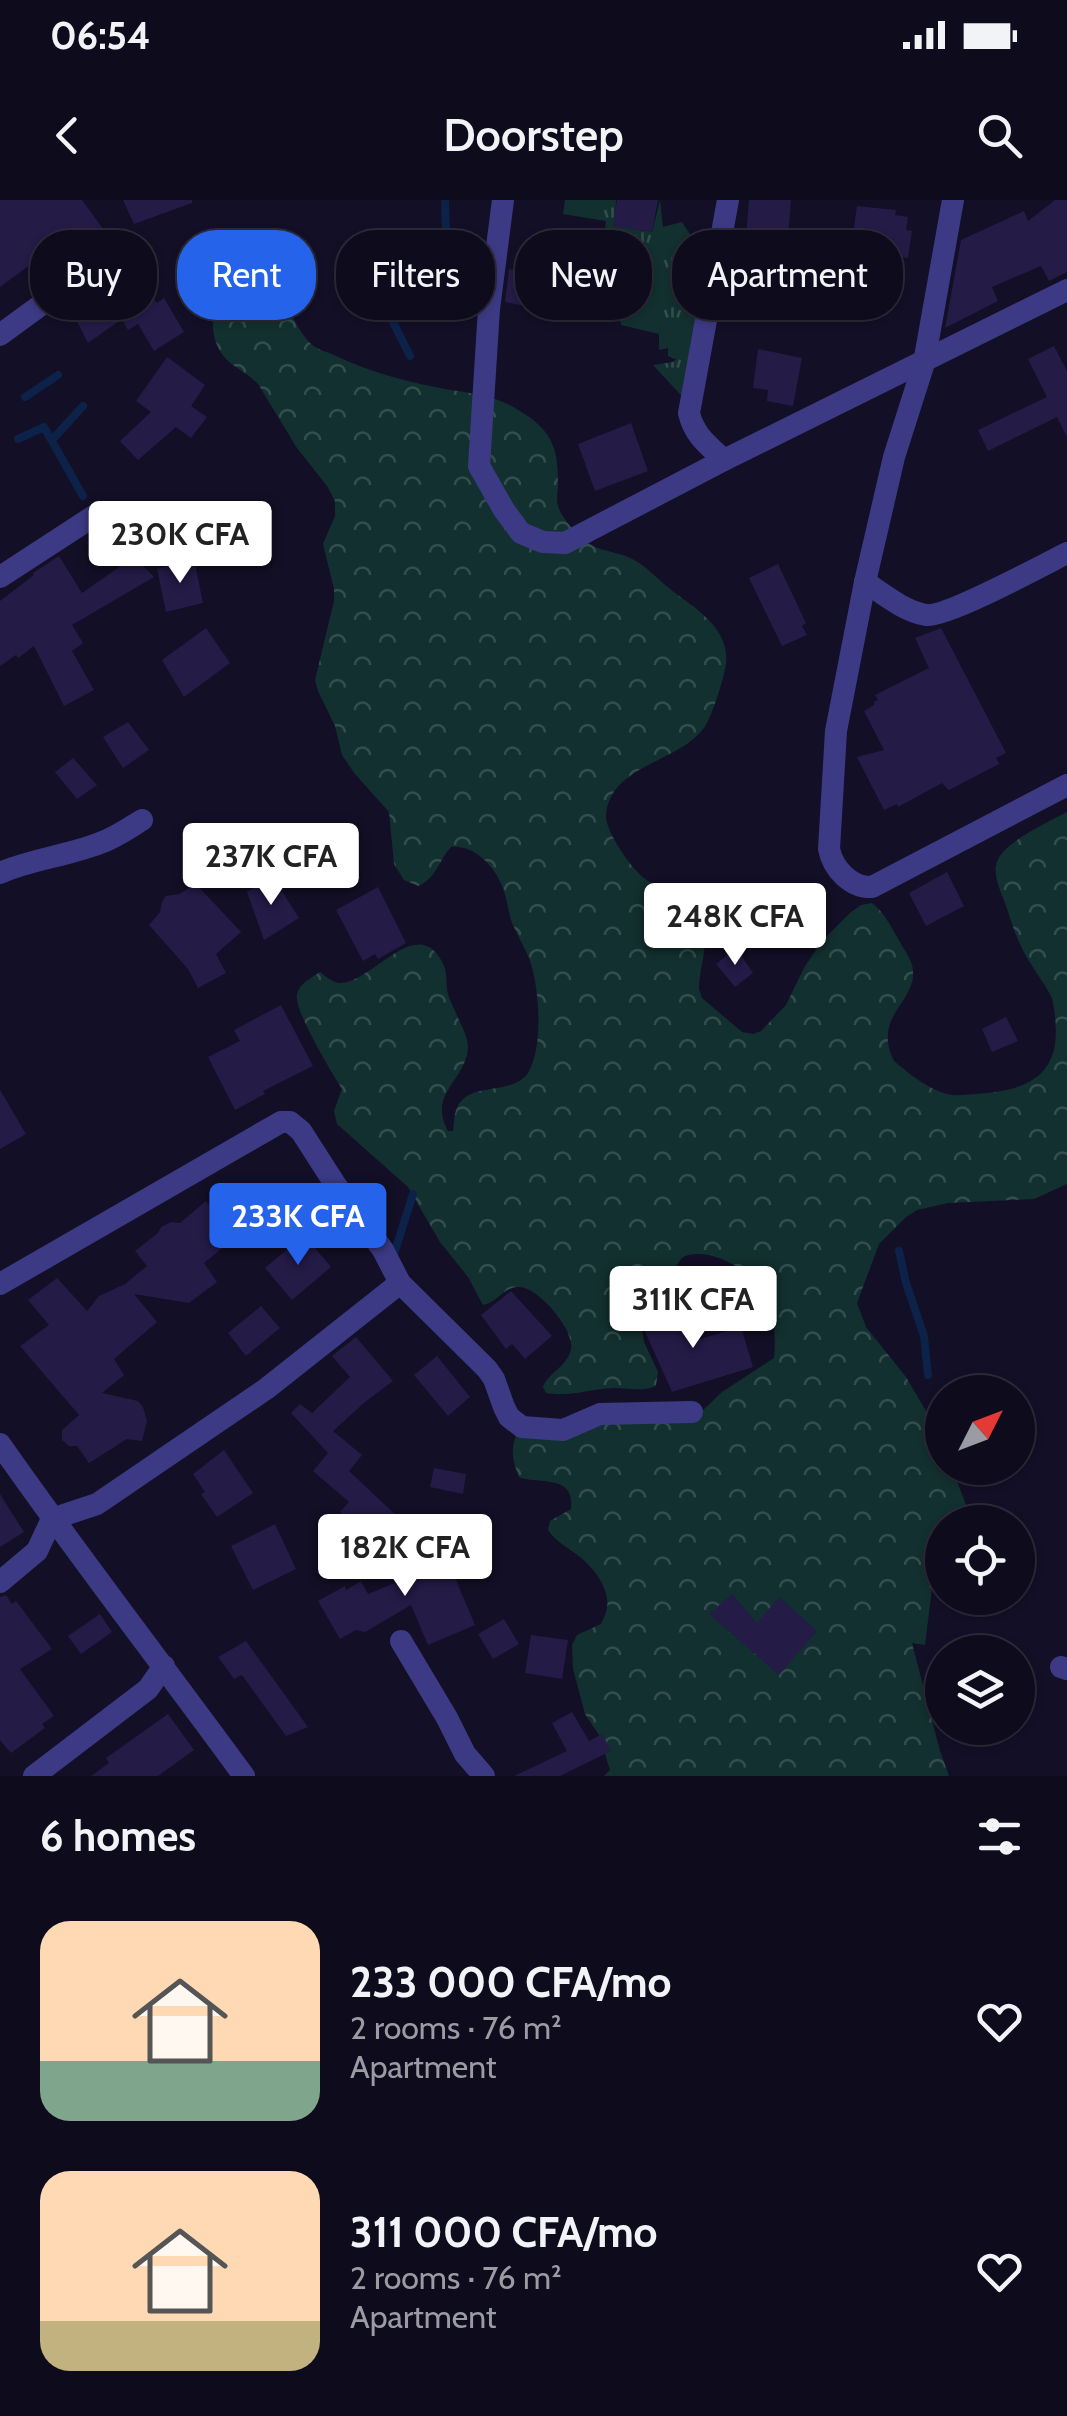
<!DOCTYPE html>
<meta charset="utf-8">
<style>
body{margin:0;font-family:Cabin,sans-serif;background:#1c1929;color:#f1f3f6;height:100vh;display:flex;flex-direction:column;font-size:38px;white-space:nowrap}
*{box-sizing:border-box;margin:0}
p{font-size:32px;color:#9b9ba3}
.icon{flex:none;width:55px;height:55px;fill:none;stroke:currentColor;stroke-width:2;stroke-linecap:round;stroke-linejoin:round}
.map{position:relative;height:1576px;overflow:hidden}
.drawer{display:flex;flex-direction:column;background:#0e0b1c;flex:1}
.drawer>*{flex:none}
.top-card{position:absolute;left:30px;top:30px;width:1008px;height:90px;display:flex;gap:20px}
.needle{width:65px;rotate:48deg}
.buttons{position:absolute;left:925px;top:1175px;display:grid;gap:20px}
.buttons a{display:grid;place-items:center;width:110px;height:110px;border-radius:50%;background:#0e0b1c;box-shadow:0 2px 8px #0004,0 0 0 2px #2e2b3b;font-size:50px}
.price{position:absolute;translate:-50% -85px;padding:0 22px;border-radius:10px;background:#fff;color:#222;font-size:32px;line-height:65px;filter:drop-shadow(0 2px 5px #0008)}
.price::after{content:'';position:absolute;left:50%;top:60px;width:30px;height:22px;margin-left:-15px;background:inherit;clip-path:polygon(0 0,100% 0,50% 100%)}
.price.current{background:#2563eb;color:#fff}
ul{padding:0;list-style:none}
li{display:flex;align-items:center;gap:30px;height:250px;padding:0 40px}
li span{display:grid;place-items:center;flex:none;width:280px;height:200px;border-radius:30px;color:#555}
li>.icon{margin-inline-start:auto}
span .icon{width:120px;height:120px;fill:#fffc;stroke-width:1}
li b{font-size:42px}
h2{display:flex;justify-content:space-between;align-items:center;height:120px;padding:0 40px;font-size:42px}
.tag{padding:0 35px;border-radius:40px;background:#0e0b1c;box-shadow:0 2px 8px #0004,0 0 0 2px #2e2b3b;font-size:35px;line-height:90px}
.tag.current{background:#2563eb;color:#fff}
.status{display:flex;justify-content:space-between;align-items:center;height:70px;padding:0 50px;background:#0e0b1c;direction:ltr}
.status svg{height:28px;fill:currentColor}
header{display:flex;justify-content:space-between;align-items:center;height:130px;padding:0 40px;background:#0e0b1c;font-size:45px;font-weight:600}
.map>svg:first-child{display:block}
.grass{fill:url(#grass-tufts)}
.forest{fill:url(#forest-crowns)}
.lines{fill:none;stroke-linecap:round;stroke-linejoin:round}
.stream{stroke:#0c2248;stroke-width:8}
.building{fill:#241b47}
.street{stroke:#3d3a85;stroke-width:22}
</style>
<div class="status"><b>06:54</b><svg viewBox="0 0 49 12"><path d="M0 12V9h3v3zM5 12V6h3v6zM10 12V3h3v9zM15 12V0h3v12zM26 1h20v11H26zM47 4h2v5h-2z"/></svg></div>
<header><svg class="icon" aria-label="back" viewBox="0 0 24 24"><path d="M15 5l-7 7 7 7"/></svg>Doorstep<svg class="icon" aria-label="search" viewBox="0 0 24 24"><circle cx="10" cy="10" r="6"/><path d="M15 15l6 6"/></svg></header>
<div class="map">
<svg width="1067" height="1576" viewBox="0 0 1067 1576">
<defs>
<pattern id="grass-tufts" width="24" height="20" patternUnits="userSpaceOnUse" patternTransform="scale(2.5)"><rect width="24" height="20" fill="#12302f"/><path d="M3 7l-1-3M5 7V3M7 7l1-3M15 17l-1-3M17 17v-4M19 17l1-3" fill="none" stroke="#344d4e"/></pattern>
<pattern id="forest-crowns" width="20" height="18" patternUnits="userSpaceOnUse" patternTransform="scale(2.5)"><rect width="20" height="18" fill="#12302f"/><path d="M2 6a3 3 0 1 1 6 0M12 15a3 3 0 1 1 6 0" fill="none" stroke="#344d4e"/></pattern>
</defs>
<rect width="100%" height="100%" fill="#130f26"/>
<path class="grass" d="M565,0h51l-1,18h11l12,12 14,2 8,-32 3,27 19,-5 24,37 -3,45 -12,102 -38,-41 20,-3 3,-3 -8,-3v-8l-9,2v-16l-38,-9 -1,-8 -12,-11 1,-13 -32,-14 3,-13 19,5 7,-50 -43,-7z"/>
<path class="forest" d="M258,46l10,1c16,18 11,27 17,48 3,15 14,36 24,47 6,7 19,10 27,14 34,16 72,26 109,33 31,5 51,6 78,24 30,19 35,37 35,70 0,7 -2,16 0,23 4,13 18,27 28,35 11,10 28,10 42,16 17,7 28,21 42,32 24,19 60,38 56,75 -2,14 -14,53 -22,64 -26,35 -95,37 -98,88 -1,15 27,55 39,63 18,13 46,13 57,35 10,21 -3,52 -3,75l3,9 40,34 11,2 8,-3 25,-26 18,-37 17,-26 30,-30 10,-7 11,-2c13,10 19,24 28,39 4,8 13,19 13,29 2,33 -41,45 -19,90 15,13 39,32 59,34 7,1 16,-1 23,-1 62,-4 91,-24 76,-96 -9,-18 -23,-34 -31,-52 -7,-14 -11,-29 -16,-43 -4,-11 -11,-26 -9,-37 2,-22 53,-44 71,-54v372l-33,15 -86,4 -31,7 -11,7 -27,27 -22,59 9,24 40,50 34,58 2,6v27h10l16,42 -1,12h-25v46l-9,12 -8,65 -13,-2 28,108 9,25h-345l6,-6 -11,-35 -14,-21 -12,-45 -1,-24 5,-10 24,-11c2,-5 5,-10 6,-16 3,-19 -13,-40 -27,-51 -11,-9 -24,-15 -32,-27l2,-9 21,-12c4,-36 -33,-24 -52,-32 -7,-17 -9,-29 -1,-46l181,-17 23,-22 52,-34c2,-13 0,-42 -4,-54 -10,-28 -52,-56 -82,-49 -12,3 -14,21 -23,30 -13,13 -33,13 -48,24l25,21 2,12 14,30 -2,14c-13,6 -27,2 -42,2 -25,1 -42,9 -68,5l-3,-6c6,-15 25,-21 28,-38 4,-19 -34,-64 -53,-62 -14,0 -21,16 -35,18l-15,-28 -28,-35 -32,-55 -71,-63 -3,-13 8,-22c-10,-16 -49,-80 -45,-95 2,-10 14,-16 23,-22 5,4 13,11 20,11 33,0 79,-74 104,-17 3,7 2,16 3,23 1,8 5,15 8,22 4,10 13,25 13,36 -1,33 -41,46 -20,84h5c1,-7 1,-17 4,-23 11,-28 58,-11 72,-37 15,-27 10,-86 0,-113 -5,-12 -12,-23 -17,-35 -4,-12 -5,-26 -10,-37 -8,-21 -29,-42 -51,-39 -13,14 -14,31 -33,39l-14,-6 -10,-16 -5,-52 -34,-38 -13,-19 -7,-29 -17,-35 -3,-11 19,-79v-12l-11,-45 12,-28v-15l-8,-15 -30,-38 -39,-64c-11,-12 -27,-17 -36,-30 -24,-33 3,-92 36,-108z"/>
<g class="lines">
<g class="stream">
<path d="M445,0l1,34"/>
<path d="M391,118l19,38"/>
<path d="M25,197l33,-22"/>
<path d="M18,239l26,-12 39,69"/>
<path d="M52,240l31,-34"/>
<path d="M899,1051l7,32 18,53 4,39"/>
<path d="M393,1057l20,-63"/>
</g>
</g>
<g class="building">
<path d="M0,0h82l27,37 -61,45 -14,-20 -34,25z"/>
<path d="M123,0h69v3l-58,21z"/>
<path d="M617,0h41l-6,32 -39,-6z"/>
<path d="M749,0h42l-3,38 -42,-2z"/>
<path d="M1055,0h12v72l-18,9 -8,-15 -49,21 6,14 -53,27 16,-88 63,-29 4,10z"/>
<path d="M857,6l39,4 -1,5 13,2 -2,13 6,1 -4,27 -8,-1 -1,7 -49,-9z"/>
<path d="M126,61l31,42 7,-5 20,34 -30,19 -16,-27 -10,6 -6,-11 -34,24 -20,-39z"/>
<path d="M509,69l60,12 -6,33 -58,-12z"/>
<path d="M1054,146l13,25v66l-10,-20 -69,34 -10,-21 69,-33 -19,-38z"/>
<path d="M758,149l44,9 -9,48 -26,-5 1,-11 -15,-2z"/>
<path d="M167,157l38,28 -14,21 16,11 -16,21 -15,-11 -38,33 -18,-19 31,-29 -15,-11z"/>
<path d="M631,223l17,48 -53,20 -17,-47z"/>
<path d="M131,354l23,23 -82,48 11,18 -11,8 22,39 -30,16 -30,-60 -16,12 -2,-3 -16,11v-65l34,-26 -1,-2 26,-17 23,37 36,-25z"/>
<path d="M194,359l9,44 -37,9 -9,-43z"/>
<path d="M778,364l28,59 -4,3 5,9 -25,11 -33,-68z"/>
<path d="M206,428l24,35 -46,34 -22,-37z"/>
<path d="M941,428l65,125 -10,5 3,6 -50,26 -7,-7 -44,24 -1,-3 -13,6 -27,-53 27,-7 -20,-39 10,-6v-3l4,-2 -3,-5 54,-27 -14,-30z"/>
<path d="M128,522l21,28 -26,18 -20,-31z"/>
<path d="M73,558l24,27 -20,14 -22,-27z"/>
<path d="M947,672l17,34 -38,20 -17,-33z"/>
<path d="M272,676l27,42 -35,22 -17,-48z"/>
<path d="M196,684l45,48 -25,22 10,19 -28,15 -10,-19 -39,-44 11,-13 2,-10 4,-6 13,-2z"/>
<path d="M378,687l28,56 -28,16 -3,-5 -12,7 -27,-51z"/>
<path d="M736,748l17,25 -18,14 -19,-23z"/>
<path d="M281,805l32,61 -50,25 2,3 -30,16 -27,-53 32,-16 -6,-11z"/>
<path d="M1006,817l12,24 -26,11 -10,-23z"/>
<path d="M0,890l26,44 -26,15z"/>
<path d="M206,1001l30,36 -32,26 13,19 -28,21 -55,-9 23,28 -43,37 10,16 -22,18 36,8 5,6 4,14 -5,20 -15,-2 -38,24 -12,-17h-8l-7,-6v-10l17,-15 -59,-69 29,-21 -21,-25 29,-22 30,33 12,-15 26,-12 22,-18 -12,-15 23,-18 3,-6 10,-5 9,1z"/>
<path d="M304,1035l27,32 -39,33 -27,-32z"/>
<path d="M511,1091l41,45 -27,23 -13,-15 -6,5 -25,-34z"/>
<path d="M671,1103l19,39 51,-15 12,40 -81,25 -33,-74z"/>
<path d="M261,1106l19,22 -34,28 -18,-23z"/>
<path d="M356,1137l37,44 -28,21 -32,29 29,24 -13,16 50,47 -22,11 -8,-10 -10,10 -19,-17 9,-10 -36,-31 15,-18 -37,-40 9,-9 12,9 38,-36 -18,-21z"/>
<path d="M437,1156l33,41 -22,19 -34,-41z"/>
<path d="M224,1250l29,43 -36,24 -16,-23 4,-2 -12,-18z"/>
<path d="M434,1268l32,6 -3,20 -33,-7z"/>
<path d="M0,1294l24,38 -24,15z"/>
<path d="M275,1324l21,45 -43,21 -22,-44z"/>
<path d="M427,1339l18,23 3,-1 27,64 -47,20 -17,-40 -46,27 -9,-2 -16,9 -22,-38 27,-15 1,4 15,-9 7,13 46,-19 -16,-20z"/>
<path d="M732,1394l25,29 22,-26 38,34 -38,44 -70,-61z"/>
<path d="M6,1395l6,9 4,-3 36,48 -32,20 34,47 -12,8 3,4 -34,25 -11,-13v-143z"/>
<path d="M100,1414l12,18 -31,22 -13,-18z"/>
<path d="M504,1419l15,25 -26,15 -15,-25z"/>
<path d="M531,1435l37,5 -6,39 -37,-6z"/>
<path d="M246,1441l62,86 -22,9 -44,-61 -8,4 -16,-22z"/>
<path d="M572,1512l17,29 13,-7 9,17 -51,25h-46l53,-25 -15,-28z"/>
<path d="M168,1514l26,36 -36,26h-67l18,-13 -3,-5z"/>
</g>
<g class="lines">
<g class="street">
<path d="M503,0l-14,109 -10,157 25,44 17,23 22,9 22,1 159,-83 343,-170"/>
<path d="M953,0l-29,163 -30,94 -29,125 -29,149 -7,118c4,20 22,39 43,38l195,-102"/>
<path d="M0,135l127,-93"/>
<path d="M724,260c-16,-15 -30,-25 -35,-47l39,-213"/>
<path d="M0,377l100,-65"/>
<path d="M865,382c19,12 38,29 61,33 20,3 117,-50 141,-62"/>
<path d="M0,673c32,-14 67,-17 100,-30 15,-5 29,-15 42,-23"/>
<path d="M0,1084l281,-162h9l11,9 34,53 48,66 17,33 87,86 7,10 10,28 5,10 13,10 41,3 37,-16 92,-2"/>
<path d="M0,1244c79,113 163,221 244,332"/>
<path d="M0,1382l37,-31 15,-32 45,-15 169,-115 134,-106"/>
<path d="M401,1441l46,77 18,36 19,22"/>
<path d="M1061,1467l6,2"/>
<path d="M34,1576l114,-87 16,-23"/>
</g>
</g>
</svg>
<div class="buttons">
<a><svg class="needle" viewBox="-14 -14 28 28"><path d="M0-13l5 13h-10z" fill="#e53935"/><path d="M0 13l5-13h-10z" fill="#9b9ba3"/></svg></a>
<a><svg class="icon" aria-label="locate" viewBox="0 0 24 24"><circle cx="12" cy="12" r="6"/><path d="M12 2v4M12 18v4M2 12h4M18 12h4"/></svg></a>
<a><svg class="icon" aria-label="layers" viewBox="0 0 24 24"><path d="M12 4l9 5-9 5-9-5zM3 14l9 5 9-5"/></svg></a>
</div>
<b class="price" style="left:180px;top:386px">230K CFA</b>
<b class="price" style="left:271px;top:708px">237K CFA</b>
<b class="price" style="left:735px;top:768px">248K CFA</b>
<b class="price current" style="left:298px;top:1068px">233K CFA</b>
<b class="price" style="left:693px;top:1151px">311K CFA</b>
<b class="price" style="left:405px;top:1399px">182K CFA</b>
<div class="top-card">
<a class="tag">Buy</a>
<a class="tag current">Rent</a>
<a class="tag">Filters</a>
<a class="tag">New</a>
<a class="tag">Apartment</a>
</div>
</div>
<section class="drawer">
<h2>6 homes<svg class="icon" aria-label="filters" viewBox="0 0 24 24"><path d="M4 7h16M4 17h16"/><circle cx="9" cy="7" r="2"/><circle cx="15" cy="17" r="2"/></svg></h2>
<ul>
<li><span style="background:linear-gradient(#ffd9b3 70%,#7fa58c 0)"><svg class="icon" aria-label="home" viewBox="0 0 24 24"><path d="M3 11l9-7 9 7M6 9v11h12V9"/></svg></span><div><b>233 000 CFA/mo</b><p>2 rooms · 76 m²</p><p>Apartment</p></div><svg class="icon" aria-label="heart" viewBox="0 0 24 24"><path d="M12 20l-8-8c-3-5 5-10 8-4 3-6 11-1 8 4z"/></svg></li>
<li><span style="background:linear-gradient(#ffd9b3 75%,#c2b280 0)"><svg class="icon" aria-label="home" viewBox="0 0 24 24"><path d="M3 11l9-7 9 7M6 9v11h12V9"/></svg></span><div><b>311 000 CFA/mo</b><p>2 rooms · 76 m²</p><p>Apartment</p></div><svg class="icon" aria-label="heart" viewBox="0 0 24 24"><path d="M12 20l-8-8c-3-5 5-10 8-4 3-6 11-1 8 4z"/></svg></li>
</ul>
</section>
